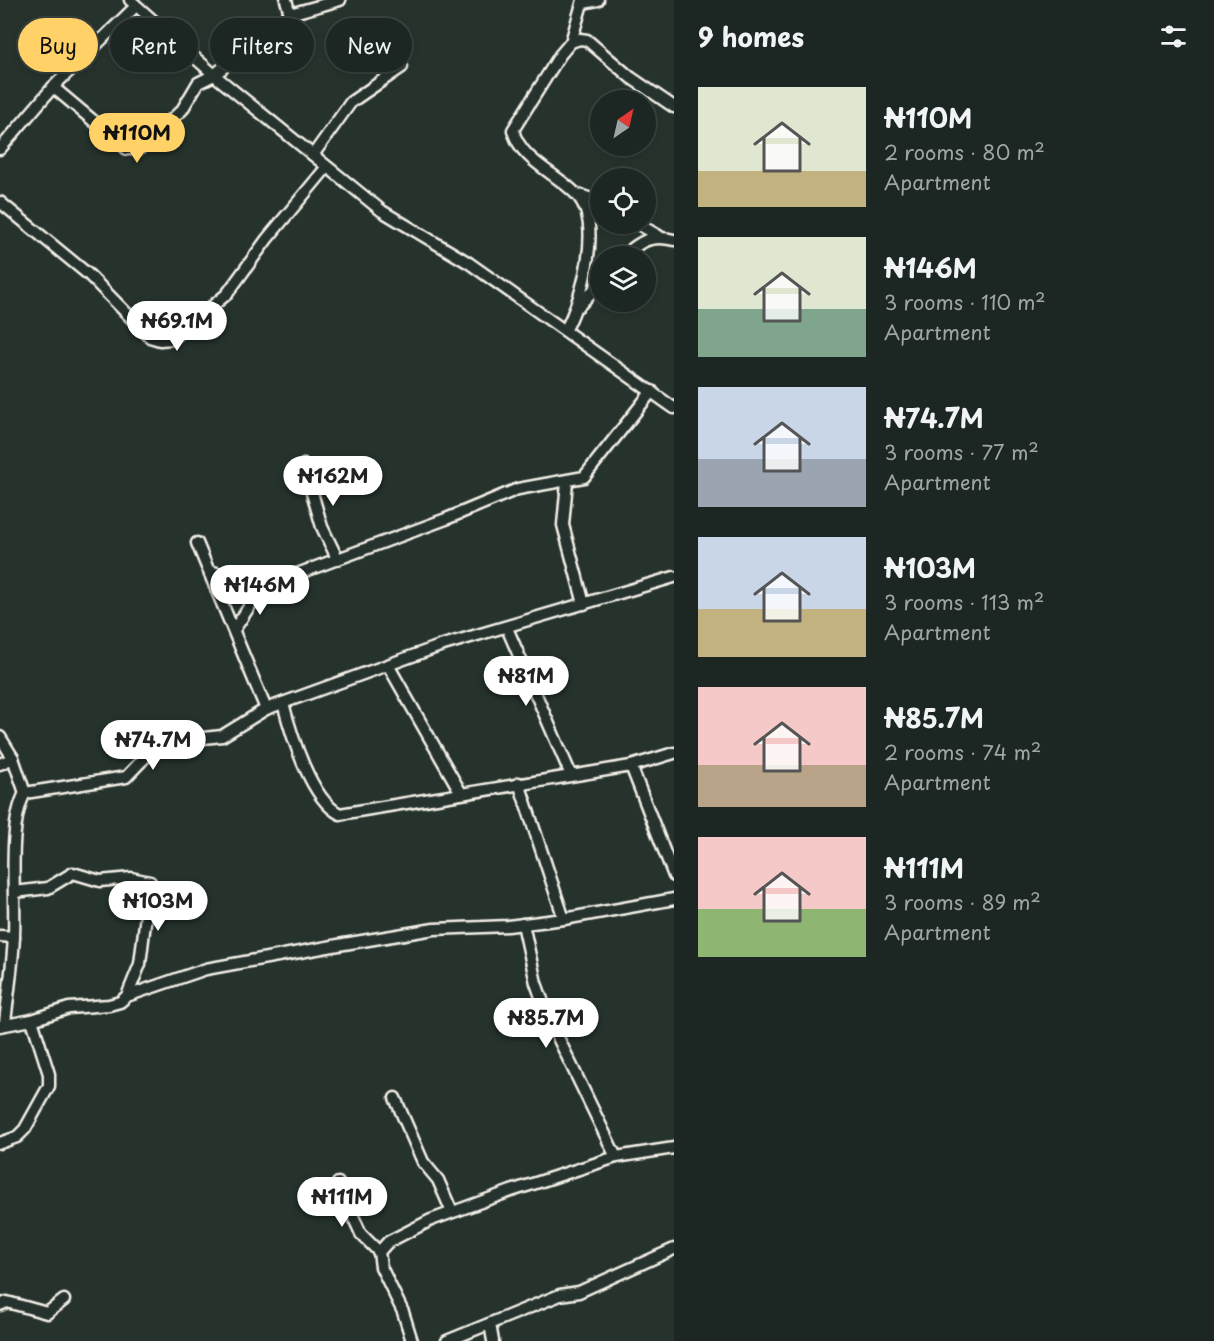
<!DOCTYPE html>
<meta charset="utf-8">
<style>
body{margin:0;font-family:"Playpen Sans",sans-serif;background:#29322f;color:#f1f3f6;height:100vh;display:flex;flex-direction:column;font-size:22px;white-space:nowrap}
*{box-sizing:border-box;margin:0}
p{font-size:20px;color:#a0a5a5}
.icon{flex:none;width:33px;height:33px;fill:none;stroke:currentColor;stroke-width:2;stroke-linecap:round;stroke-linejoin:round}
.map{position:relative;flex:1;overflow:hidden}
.drawer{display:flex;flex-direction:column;background:#1c2622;width:540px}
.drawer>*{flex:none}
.top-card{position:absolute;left:18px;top:18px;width:566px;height:54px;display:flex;gap:12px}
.needle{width:39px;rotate:34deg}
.fabs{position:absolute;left:590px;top:90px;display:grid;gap:12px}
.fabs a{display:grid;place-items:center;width:66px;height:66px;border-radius:50%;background:#1c2622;box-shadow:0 3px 9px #0003,0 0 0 2px #3a4340;font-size:30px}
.price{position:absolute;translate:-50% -51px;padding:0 14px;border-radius:21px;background:#fff;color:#222;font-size:20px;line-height:39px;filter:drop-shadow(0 2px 3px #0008)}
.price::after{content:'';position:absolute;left:50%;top:36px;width:18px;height:14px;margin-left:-9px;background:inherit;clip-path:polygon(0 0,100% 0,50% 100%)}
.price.active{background:#ffd166;color:#111}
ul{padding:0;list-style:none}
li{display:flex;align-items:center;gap:18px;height:150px;padding:0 24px}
li span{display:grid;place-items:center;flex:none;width:168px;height:120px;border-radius:0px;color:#555}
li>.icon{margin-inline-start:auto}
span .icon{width:72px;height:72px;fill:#fffc;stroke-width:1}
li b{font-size:26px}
h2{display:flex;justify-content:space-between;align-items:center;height:72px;padding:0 24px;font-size:26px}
.chip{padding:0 21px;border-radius:27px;background:#1c2622;box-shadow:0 3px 9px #0003,0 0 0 2px #3a4340;font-size:21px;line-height:54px}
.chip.active{background:#ffd166;color:#111}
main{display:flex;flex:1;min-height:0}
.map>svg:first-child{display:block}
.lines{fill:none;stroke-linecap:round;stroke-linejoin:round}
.street-casing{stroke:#f4f1e8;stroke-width:15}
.street{stroke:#26332d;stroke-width:10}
</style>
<main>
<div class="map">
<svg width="674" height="1341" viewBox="0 0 674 1341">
<rect width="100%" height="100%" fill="#26332d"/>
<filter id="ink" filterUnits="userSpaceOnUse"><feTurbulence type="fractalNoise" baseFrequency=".0167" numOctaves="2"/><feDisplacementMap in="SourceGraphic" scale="12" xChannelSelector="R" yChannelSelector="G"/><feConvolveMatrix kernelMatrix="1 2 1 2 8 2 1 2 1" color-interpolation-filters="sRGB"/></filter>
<g filter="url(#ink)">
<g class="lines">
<defs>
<g id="street">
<path d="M130,0l89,79 163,132 87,52 205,145"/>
<path d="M286,0l4,14"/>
<path d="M584,3l14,-3"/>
<path d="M571,42l12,-42"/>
<path d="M53,87l74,62h12l43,-39 16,-27 16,-8 76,-61 50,-14"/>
<path d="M0,149l53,-62 83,-81"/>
<path d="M313,155l38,-53 51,-35"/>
<path d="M577,194l23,8"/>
<path d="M0,202l89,73 61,62 10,3 12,-1 55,-45 40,-55 59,-71"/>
<path d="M638,224l21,12"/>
<path d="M623,256c18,-15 28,-22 51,-16"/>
<path d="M579,306l21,-23"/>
<path d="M566,329c16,-30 38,-107 10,-135 -20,-21 -56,-34 -63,-64l47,-75 11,-13 9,-3 7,1 43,37 44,30"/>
<path d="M304,465l18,62 15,31"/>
<path d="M567,482l-4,43 21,79"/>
<path d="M197,543l69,166"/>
<path d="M210,571l52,16"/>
<path d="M507,628l64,147"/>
<path d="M234,630l28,-43 184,-68 72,-30 66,-12 68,-86"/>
<path d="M388,665l73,128"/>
<path d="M283,703c8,31 28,97 57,111l291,-48 43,-13"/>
<path d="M0,737l13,21 12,35c-18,33 -9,103 -11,142 -1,29 -6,59 -9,88"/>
<path d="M0,764l13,-6"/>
<path d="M631,766l43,110"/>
<path d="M519,783l45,136"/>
<path d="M25,793l101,-16 28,-29 12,-6 56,-6 44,-27 174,-63 234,-69"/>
<path d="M523,924l13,59 13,36 67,138"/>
<path d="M0,936l14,1"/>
<path d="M127,996l79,-27 138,-25 90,-15 74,-3 56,-7 110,-20"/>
<path d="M0,1026l32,-6 37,-12 40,-3 11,-3 7,-6 13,-32 10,-82 -19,-4 -31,3 -27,-8 -25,15 -33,4"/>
<path d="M395,1098l28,64 15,18 14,32"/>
<path d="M0,1143l17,-6 8,-8 24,-43v-12l-17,-54"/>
<path d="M338,1183l23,51 18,18 2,15 22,45 9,29"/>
<path d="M379,1252l9,-10 43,-22 80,-29 105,-34 58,-9"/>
<path d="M0,1305l7,-3 40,11 17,-13"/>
<path d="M490,1324l3,17"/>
<path d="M447,1341l113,-46 19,-3 95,-43"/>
</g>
</defs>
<use href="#street" class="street-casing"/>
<use href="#street" class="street"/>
</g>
</g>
</svg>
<div class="fabs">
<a><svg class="needle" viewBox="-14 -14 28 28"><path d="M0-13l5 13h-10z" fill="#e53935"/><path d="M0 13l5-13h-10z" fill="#a0a5a5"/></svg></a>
<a><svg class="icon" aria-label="locate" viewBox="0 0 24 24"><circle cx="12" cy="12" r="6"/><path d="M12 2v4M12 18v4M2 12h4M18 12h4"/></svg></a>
<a><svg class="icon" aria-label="layers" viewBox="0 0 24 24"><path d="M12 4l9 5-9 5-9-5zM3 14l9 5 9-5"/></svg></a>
</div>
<b class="price active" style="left:137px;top:164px">₦110M</b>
<b class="price" style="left:177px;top:352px">₦69.1M</b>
<b class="price" style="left:333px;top:507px">₦162M</b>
<b class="price" style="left:260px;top:616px">₦146M</b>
<b class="price" style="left:526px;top:707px">₦81M</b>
<b class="price" style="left:153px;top:771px">₦74.7M</b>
<b class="price" style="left:158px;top:932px">₦103M</b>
<b class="price" style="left:546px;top:1049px">₦85.7M</b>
<b class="price" style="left:342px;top:1228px">₦111M</b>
<div class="top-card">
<a class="chip active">Buy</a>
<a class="chip">Rent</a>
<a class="chip">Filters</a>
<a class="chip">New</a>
</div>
</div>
<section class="drawer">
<h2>9 homes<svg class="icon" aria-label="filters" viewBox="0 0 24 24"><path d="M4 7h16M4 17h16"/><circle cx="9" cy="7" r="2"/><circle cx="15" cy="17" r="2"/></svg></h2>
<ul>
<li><span style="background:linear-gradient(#dfe7d0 70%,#c2b280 0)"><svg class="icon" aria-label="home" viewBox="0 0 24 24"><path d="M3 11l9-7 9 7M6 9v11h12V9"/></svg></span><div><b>₦110M</b><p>2 rooms · 80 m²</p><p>Apartment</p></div></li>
<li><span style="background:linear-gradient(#dfe7d0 60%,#7fa58c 0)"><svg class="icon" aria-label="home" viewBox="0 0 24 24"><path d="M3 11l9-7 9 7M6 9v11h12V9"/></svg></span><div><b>₦146M</b><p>3 rooms · 110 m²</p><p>Apartment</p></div></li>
<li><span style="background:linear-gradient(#c9d6e8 60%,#9aa5b1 0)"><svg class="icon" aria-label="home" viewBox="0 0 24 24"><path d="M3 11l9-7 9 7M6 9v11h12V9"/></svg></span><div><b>₦74.7M</b><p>3 rooms · 77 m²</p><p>Apartment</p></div></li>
<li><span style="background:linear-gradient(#c9d6e8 60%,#c2b280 0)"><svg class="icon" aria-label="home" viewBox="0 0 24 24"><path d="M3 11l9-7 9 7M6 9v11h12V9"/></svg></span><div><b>₦103M</b><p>3 rooms · 113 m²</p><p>Apartment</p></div></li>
<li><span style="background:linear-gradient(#f6c9c9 65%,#b9a48a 0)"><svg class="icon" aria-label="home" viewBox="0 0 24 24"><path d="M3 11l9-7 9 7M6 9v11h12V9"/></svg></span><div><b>₦85.7M</b><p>2 rooms · 74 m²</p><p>Apartment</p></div></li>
<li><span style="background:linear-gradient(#f6c9c9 60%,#8fb573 0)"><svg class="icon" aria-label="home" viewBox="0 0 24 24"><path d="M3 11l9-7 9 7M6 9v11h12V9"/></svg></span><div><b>₦111M</b><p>3 rooms · 89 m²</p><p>Apartment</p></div></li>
</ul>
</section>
</main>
